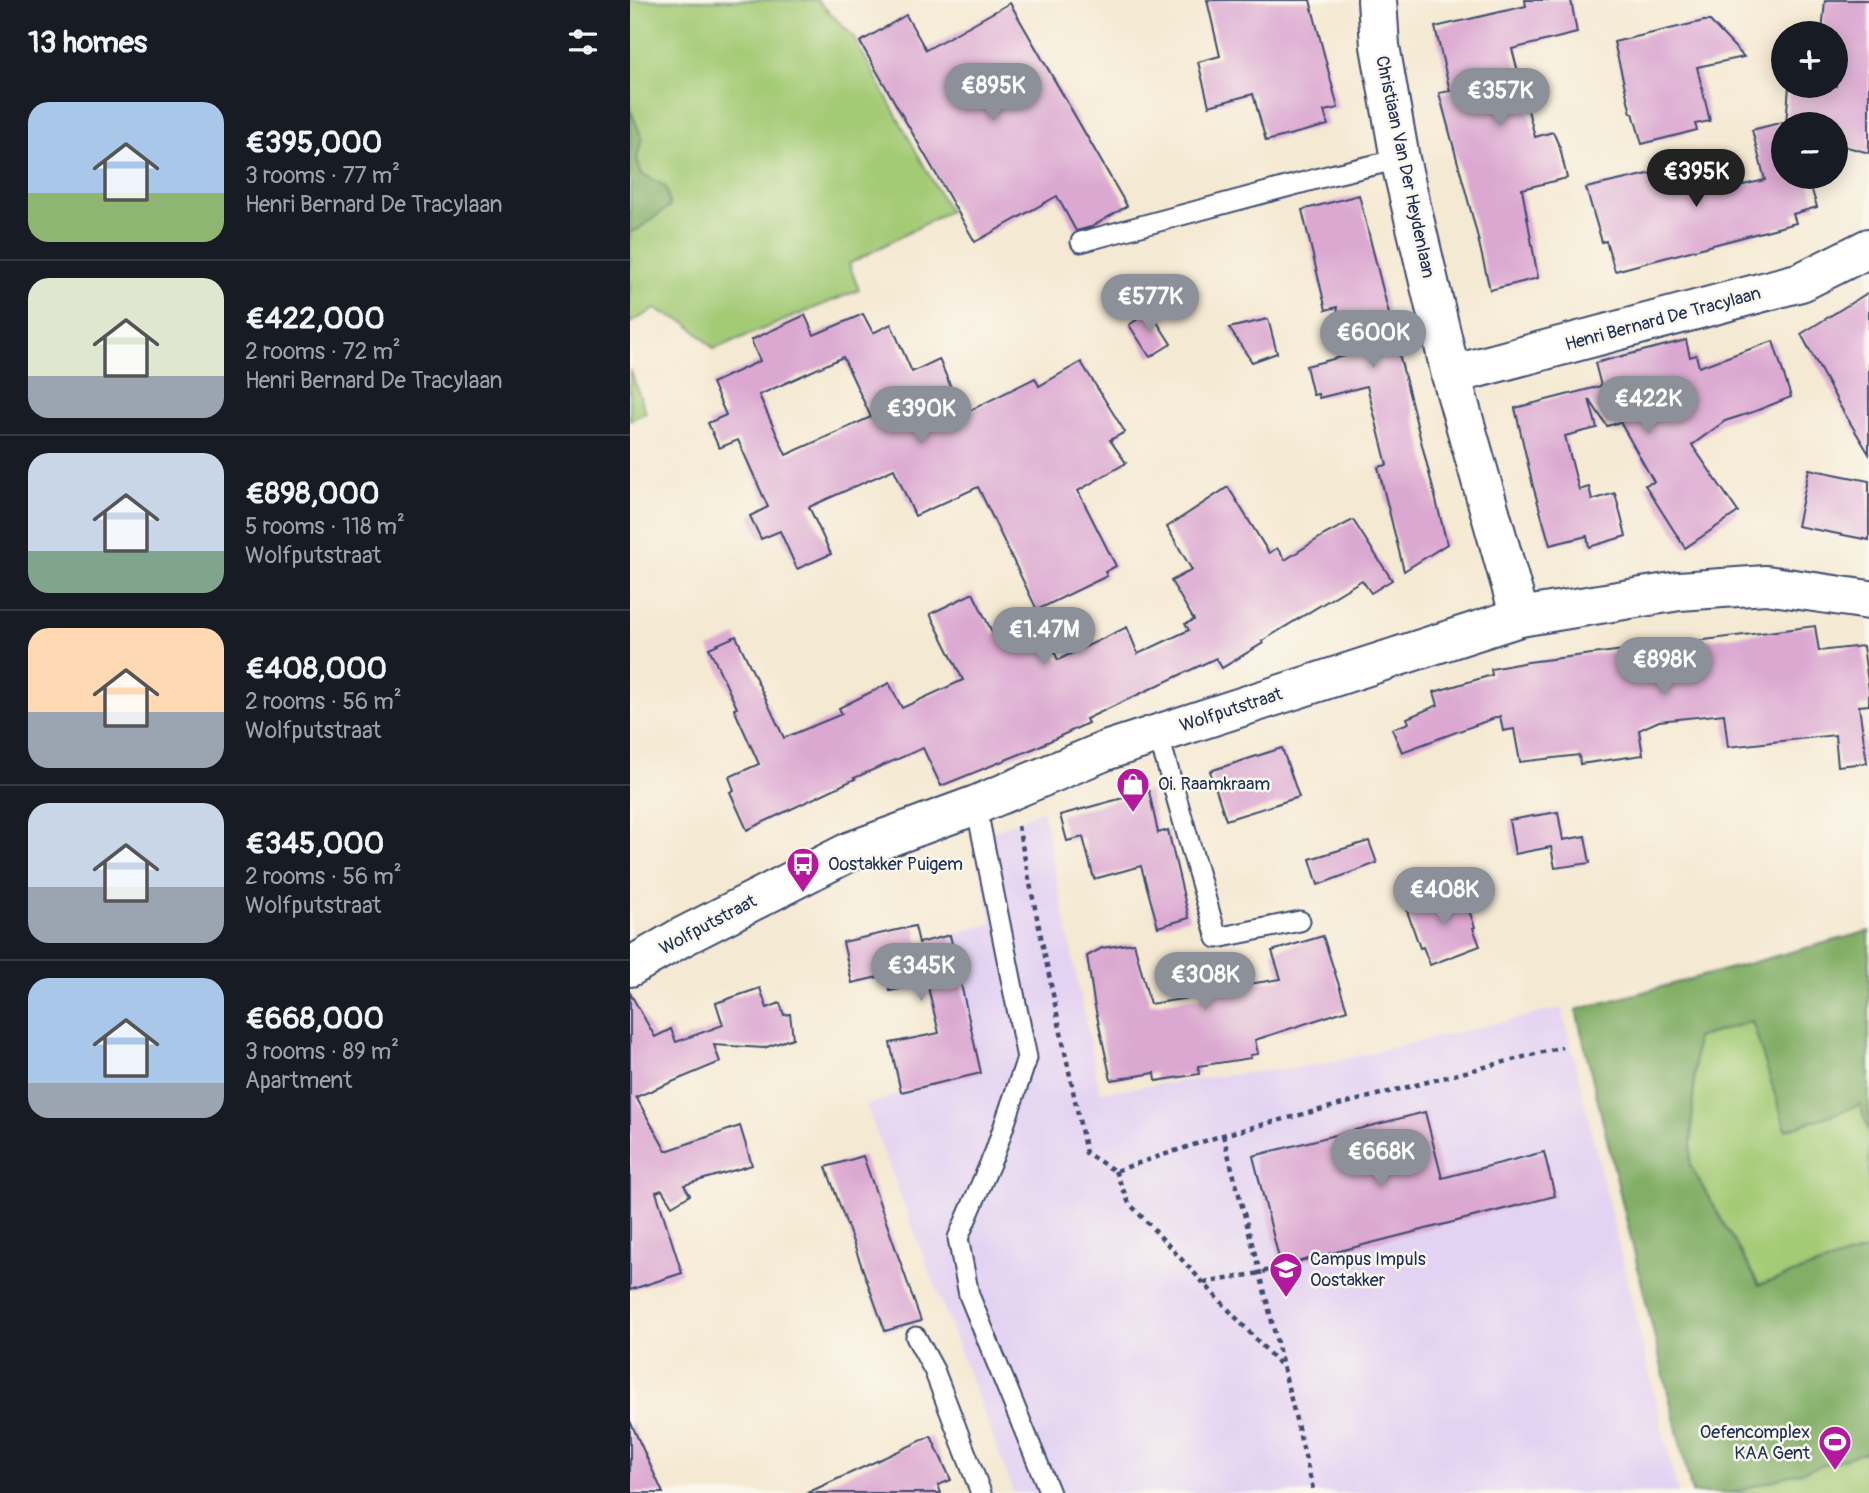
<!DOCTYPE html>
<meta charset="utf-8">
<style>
body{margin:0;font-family:Pangolin,sans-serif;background:#242831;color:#f1f3f6;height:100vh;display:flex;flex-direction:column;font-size:26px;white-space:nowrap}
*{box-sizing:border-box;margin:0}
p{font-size:23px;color:#9ea1a6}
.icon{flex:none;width:38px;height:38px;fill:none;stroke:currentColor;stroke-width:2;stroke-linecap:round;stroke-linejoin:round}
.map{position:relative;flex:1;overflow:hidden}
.sheet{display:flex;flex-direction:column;background:#171b24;width:630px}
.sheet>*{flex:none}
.fabs{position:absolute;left:1141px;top:21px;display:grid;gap:14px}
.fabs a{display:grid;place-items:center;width:77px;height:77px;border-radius:50%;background:#171b24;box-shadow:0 4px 18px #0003;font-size:35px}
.price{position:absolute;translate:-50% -60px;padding:0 16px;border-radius:24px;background:#8c9099;color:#fff;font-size:23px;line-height:46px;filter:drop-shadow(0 2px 4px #0008)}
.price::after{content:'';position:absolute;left:50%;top:42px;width:21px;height:16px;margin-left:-10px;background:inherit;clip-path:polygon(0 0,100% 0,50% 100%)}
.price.selected{background:#222;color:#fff}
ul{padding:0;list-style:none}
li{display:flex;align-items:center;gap:21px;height:175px;padding:0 28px}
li+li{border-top:2px solid #363941}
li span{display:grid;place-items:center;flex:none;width:196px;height:140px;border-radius:21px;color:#555}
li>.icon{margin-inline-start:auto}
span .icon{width:84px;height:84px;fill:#fffc;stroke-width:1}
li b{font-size:30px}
h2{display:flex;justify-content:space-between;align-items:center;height:84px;padding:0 28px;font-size:30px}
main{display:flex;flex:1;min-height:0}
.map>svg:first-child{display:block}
.built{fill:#e3d3f2}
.green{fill:#a3ca75;stroke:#5f7c6a;stroke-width:2}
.forest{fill:#82ae66;stroke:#4e6e62;stroke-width:2}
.building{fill:#dba8d1;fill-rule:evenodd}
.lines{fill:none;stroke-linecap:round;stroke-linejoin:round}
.lane-casing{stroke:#3c4b6f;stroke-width:23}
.street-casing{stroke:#3c4b6f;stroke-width:42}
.path{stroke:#3c4b6f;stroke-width:4.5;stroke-dasharray:5 5;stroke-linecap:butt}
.lane{stroke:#fff;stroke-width:19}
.street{stroke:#fff;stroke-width:38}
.labels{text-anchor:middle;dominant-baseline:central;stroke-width:5;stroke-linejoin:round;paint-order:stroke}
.street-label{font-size:18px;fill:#1b2f5e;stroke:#fbf7ec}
.poi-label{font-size:18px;fill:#1b2f5e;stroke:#fbf7ec;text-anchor:start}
</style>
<main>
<section class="sheet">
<h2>13 homes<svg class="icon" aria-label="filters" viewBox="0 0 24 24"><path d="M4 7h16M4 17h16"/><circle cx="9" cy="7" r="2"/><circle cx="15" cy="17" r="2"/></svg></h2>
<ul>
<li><span style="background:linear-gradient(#a9c7e8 65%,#8fb573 0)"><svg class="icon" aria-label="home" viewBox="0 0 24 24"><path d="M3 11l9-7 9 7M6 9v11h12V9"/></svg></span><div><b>€395,000</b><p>3 rooms · 77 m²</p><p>Henri Bernard De Tracylaan</p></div></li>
<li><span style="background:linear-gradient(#dfe7d0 70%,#9aa5b1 0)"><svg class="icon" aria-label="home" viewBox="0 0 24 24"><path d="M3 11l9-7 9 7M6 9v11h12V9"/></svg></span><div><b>€422,000</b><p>2 rooms · 72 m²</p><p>Henri Bernard De Tracylaan</p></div></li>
<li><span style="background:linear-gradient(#c9d6e8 70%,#7fa58c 0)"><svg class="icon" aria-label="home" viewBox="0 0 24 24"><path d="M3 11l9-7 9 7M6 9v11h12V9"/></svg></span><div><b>€898,000</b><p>5 rooms · 118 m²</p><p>Wolfputstraat</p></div></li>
<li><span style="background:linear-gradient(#ffd9b3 60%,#9aa5b1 0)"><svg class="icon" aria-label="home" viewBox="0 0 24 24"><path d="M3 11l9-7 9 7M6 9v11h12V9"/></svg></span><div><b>€408,000</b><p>2 rooms · 56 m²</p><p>Wolfputstraat</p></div></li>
<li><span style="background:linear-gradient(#c9d6e8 60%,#9aa5b1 0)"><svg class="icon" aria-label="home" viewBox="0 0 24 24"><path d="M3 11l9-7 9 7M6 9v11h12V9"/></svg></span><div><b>€345,000</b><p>2 rooms · 56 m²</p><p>Wolfputstraat</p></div></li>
<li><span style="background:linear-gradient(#a9c7e8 75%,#9aa5b1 0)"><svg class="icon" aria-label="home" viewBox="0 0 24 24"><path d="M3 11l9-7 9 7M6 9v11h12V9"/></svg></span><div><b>€668,000</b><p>3 rooms · 89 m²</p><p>Apartment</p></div></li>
</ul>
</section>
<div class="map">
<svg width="1239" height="1493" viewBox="0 0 1239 1493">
<rect width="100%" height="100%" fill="#fbf7ec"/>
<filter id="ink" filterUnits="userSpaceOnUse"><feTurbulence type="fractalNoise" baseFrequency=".0143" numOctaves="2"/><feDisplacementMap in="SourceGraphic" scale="14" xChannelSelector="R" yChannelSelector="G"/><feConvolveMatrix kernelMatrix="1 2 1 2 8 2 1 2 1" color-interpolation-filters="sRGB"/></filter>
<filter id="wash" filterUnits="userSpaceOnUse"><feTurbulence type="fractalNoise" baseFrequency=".00686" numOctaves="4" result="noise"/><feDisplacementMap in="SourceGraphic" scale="28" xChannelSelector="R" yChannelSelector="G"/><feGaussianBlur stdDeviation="1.57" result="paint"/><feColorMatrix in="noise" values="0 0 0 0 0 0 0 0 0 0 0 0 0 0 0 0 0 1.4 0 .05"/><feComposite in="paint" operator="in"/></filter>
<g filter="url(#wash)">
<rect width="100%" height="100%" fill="#f4e9d2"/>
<path class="built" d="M413,810l57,282 137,-18 81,-9 244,-57 116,485h-664l-148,-388 58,-19 57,-13 -31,-138 43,-12 -21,-82z"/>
<g class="green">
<path d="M0,0h187l36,36 96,175 -100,53 10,26 -145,59 -27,-26 -32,-14 -25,14v-91l7,-2 29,-43 -25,-14 -4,-15 5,-20 -12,-29z"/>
<path d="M0,369l16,44 -16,7z"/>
<path d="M1123,1021l33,109 74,-25 9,27v117l-110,36 -69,-120 6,-127z"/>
<path d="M1239,1451v42h-137z"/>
</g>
<g class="forest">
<path d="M0,109l12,29 -5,20 4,15 25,14 4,19 -33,24 -7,2z"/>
<path d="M1239,931v201l-9,-27 -74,25 -34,-109 -56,17 -6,127 69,120 110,-36v202l-137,42h-40l-116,-483z"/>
</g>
<g id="blocks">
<g class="building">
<path d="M577,0h103l28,108 -14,3 4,14 -62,16 -13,-47 -44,12 -11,-44 22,-6z"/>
<path d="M895,0h46l6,33 -65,16 23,88 18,-5 7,16 7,30 -45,11 16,89 -48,12 -14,-60 -37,-137 11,-2 -15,-64 91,-21z"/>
<path d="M1195,0h44v153l-33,-9v-20h-50l3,-38h47v-53h-14z"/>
<path d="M380,3l117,203 -36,21 -15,4 -19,-35 -82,46 -115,-200 46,-27 20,35z"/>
<path d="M1074,21h6l34,36 -47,10 13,54 -15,3 2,6 -55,14 -9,-31h-2l-17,-71z"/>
<path d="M1153,122v55h25l9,30 -24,7 3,9 -181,48 -9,-30 -4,1 -16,-54 85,-19 6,22 34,-9 2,10 52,-12 -13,-50z"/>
<path d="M729,195l88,349 -43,27 -26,-104 9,-2 -20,-79 -48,12 -1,-4 -5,1 -7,-29 43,-11 -12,-48 -11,3 -24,-100z"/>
<path d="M1239,292v162l-29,-48 -39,-72z"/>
<path d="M520,311l21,33 -21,13 -21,-32z"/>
<path d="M233,314l10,19 18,-9 21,48 27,-13 19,45 6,-3 5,10 66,-33 4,8 42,-24 44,70 -15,8 16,23 -48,28 38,75 -11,6 2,4 -70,34 -59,-123 -63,29 -21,-47 -85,38 22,47 -34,15 -17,-38 -19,8 -11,-23 18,-9 -30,-67 -19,8 -11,-25 18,-8 -14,-32 48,-22 -9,-21 54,-25 9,20zM213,357l28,60 -85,38 -27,-60z"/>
<path d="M638,319l9,34 -25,9 -23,-34z"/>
<path d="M1056,340l4,17 6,-2 3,12 74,-26 18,56 -38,15 -28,9 -33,24 46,67 -53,36 -40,-63 9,-3 -34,-60 -13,4 -18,-27 8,29 -32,8 14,54 10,-3 3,13 23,-7 11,43 -37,11 -2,-11 -37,9 -17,-59 -18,-78 86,-22 -6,-23z"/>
<path d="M1179,469l60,12v59l-72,-14z"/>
<path d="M598,487l41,66 8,-5 8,12 39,-25 29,-15 39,60 -21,13 -9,-13 -100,61 1,2 -41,25 -6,-10 -130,61 2,4 -53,25 -94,38 -18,-38 -69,30 1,1 -108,51 -17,-38 4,-2 -5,-13 30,-13 -25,-55 3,-1 -28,-60 27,-12 48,102 58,-24 -3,-6 50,-25 13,25 61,-28 -33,-66 43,-21 20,41 43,-21 22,47 69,-33 11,27 51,-24 -4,-6 9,-4 -23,-39 21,-11 -25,-43z"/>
<path d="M1185,626l4,25 44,-5 6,44v15l-10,1 8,57 -29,3 -3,-31 -107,12 -4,-33 -65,7 -20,9 4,25 -63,9 -1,-9 -59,7 -6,-33 -11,2 -3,-15 -98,36 -10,-23 17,-6 -2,-5 31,-13 -4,-13 58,-17 -1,-6 37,-7z"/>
<path d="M652,748l17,49 -73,23 -16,-49z"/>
<path d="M519,791l9,42 10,-3 21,88 -31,9 -17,-61 -47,13 -11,-42 -16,4 -7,-26z"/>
<path d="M928,812l5,28 22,-4 5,27 -35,5 -4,-21 -36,7 -6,-34z"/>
<path d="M739,841l8,22 -59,22 -8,-26z"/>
<path d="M831,889l14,38 -2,1 7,18 -50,19 -7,-18 -3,1 -14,-40z"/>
<path d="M285,926l4,17 31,-8 31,138 -80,19 -11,-49 49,-10 -12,-50 -37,8 -3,-16 -35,8 -9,-41z"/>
<path d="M693,936l24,74 -92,30 3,14 -8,1 1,3 -53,8 1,8 -43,7 -1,-8 -44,7 -17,-78 -7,-46 15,-8 32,-5 16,61 72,-11 -1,-5 60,-9 -9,-28z"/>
<path d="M130,988l7,20 13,-5 4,12 6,-1 3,24 -29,10 -50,-3 6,17 -84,35 30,54 74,-25 12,39 -68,20 6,10 -18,11 -10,-16 -6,2 26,81 -52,17v-297l25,44 16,-8 5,13 47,-17 -7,-22z"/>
<path d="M795,1112l17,66 102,-26 11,44 -274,70 -28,-110z"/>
<path d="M233,1156l58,165 -36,10 -59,-164z"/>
<path d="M0,1421l33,72h-33z"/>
<path d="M301,1436l20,44 -13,5 3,8h-134z"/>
</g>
</g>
</g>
<g filter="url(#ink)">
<use href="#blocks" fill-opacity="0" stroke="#3c4b6f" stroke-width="2"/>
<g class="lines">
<defs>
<g id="lane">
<path d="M451,242l250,-67 69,-16"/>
<path d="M528,734l59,204 83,-17"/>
<path d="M346,805l51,253 -32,94 -37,86 11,57 81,198"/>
<path d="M286,1337l18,33 47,123"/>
</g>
<g id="street">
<path d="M747,0l3,46 20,113 51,216 69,242"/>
<path d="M821,375l350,-93 68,-34"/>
<path d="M0,967l50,-29 171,-87 125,-46 129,-54 415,-134 159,-26 87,-6 103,15"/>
</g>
</defs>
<use href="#lane" class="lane-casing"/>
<use href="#street" class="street-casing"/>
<g class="path">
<path d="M388,826l68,327 29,18 108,-36 339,-88"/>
<path d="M593,1135l37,138 54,220"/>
<path d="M485,1171l14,32 152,163"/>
<path d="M574,1283l56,-10 17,-6"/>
</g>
<use href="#lane" class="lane"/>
<use href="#street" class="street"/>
</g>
</g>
<defs>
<symbol id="shop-pin" viewBox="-11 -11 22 30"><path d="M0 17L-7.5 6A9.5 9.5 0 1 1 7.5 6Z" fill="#b5179e" stroke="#fbf7ec"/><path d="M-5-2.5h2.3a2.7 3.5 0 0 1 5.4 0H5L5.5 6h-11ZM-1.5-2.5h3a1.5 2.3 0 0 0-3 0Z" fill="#fff"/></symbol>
<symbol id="bus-pin" viewBox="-11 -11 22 30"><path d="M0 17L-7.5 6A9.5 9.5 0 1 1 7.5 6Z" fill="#b5179e" stroke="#fbf7ec"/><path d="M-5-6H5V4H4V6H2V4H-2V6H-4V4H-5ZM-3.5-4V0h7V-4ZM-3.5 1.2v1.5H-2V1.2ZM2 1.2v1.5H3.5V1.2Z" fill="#fff"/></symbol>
<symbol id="school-pin" viewBox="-11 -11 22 30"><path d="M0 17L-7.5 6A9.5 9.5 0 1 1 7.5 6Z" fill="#b5179e" stroke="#fbf7ec"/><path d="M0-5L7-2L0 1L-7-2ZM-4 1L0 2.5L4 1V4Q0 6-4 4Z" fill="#fff"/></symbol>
<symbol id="stadium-pin" viewBox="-11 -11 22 30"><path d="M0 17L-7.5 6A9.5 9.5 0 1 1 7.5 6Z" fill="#b5179e" stroke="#fbf7ec"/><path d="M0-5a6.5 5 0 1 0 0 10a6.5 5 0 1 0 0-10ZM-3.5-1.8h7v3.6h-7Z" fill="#fff"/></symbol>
</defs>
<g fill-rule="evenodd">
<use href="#shop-pin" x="484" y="765" width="38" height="52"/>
<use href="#bus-pin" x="154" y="845" width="38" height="52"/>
<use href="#school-pin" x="637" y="1250" width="38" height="52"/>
<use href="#stadium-pin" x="1186" y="1423" width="38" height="52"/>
</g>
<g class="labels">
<g class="street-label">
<text transform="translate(775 167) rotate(78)">Christiaan Van Der Heydenlaan</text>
<text transform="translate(1033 319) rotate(-15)">Henri Bernard De Tracylaan</text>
<text transform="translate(601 710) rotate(-18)">Wolfputstraat</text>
<text transform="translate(78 925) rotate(-28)">Wolfputstraat</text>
</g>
<g class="poi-label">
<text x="528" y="784">Oi. Raamkraam</text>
<text x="198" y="864">Oostakker Puigem</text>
<text x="680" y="1259">Campus Impuls<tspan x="680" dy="21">Oostakker</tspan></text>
<text x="1180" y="1432" text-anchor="end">Oefencomplex<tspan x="1180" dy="21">KAA Gent</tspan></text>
</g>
</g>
</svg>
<div class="fabs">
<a>+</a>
<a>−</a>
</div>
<b class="price" style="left:363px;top:123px">€895K</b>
<b class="price" style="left:870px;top:128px">€357K</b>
<b class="price selected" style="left:1066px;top:209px">€395K</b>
<b class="price" style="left:520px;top:334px">€577K</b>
<b class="price" style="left:743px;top:370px">€600K</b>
<b class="price" style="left:1018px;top:436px">€422K</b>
<b class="price" style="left:291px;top:446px">€390K</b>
<b class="price" style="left:414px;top:667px">€1.47M</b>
<b class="price" style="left:1034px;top:697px">€898K</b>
<b class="price" style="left:814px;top:927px">€408K</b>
<b class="price" style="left:291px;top:1003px">€345K</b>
<b class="price" style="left:575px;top:1012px">€308K</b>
<b class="price" style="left:751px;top:1189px">€668K</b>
</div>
</main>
